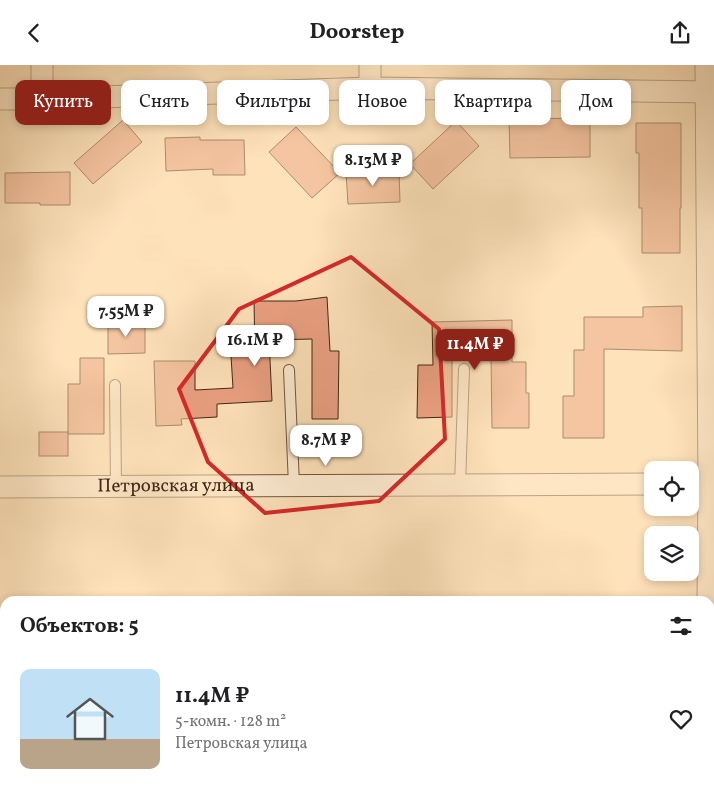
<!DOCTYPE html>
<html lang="ru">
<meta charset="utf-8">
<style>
body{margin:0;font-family:Vollkorn,serif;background:#f6f6f6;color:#202124;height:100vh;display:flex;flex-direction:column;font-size:19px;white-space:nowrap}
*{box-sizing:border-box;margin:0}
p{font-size:16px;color:#757577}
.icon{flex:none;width:28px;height:28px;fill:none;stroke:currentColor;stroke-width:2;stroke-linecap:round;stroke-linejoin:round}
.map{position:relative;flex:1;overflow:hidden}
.details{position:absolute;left:0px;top:531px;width:715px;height:196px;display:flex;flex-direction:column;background:#fff;border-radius:15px 15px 0 0;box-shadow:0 2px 8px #0003}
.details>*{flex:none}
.hud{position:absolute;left:15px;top:15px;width:685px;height:45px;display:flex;gap:10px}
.controls{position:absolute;left:644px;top:396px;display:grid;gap:10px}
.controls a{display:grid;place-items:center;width:55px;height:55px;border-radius:10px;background:#fff;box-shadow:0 2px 8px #0003;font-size:25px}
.price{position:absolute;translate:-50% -42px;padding:0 11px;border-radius:10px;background:#fff;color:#222;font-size:16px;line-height:32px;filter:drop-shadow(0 1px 2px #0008)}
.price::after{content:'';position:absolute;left:50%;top:30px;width:15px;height:11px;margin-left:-8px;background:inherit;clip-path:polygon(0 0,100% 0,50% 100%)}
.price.active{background:#8f2418;color:#fff}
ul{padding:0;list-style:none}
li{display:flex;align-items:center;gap:15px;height:125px;padding:0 20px}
li span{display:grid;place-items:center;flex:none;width:140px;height:100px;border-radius:10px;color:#555}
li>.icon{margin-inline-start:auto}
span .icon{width:60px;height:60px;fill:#fffc;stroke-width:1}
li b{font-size:21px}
h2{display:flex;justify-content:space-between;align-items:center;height:60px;padding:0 20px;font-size:21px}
.pill{padding:0 18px;border-radius:10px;background:#fff;box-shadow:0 2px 8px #0003;font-size:18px;line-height:45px}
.pill.active{background:#8f2418;color:#fff}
header{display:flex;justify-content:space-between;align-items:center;height:65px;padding:0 20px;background:#fff;font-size:22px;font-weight:700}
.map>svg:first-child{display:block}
.building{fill:#eaa081;stroke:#402817}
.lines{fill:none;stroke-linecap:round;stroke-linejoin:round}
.service-casing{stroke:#705640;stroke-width:12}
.minor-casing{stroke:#705640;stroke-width:23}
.primary-casing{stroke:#402817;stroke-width:29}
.path{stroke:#402817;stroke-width:3;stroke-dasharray:1 2.5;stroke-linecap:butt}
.service{stroke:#feecd2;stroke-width:10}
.minor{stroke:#feecd2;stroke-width:21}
.primary{stroke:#efc17d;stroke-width:28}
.marked{fill:none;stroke:#d62828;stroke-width:4;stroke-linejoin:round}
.labels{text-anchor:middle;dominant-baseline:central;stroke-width:4.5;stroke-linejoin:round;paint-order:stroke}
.street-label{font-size:19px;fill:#402817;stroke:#feecd2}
</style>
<header><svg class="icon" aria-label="back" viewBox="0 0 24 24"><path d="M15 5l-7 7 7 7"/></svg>Doorstep<svg class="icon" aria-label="share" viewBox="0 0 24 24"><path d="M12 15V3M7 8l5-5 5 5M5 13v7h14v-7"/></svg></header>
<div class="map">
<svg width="714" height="727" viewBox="0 0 714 727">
<rect width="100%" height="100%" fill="#fee2ba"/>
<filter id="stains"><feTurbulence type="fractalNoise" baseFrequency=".004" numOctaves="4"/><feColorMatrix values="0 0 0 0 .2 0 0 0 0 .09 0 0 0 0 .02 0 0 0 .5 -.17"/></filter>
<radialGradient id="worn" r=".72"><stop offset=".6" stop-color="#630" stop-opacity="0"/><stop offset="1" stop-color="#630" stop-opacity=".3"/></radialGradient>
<g class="building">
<path d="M590,53v39l-80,1 -1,-39z"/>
<path d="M123,55l19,22 -49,42 -19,-21z"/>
<path d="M456,56l23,25 -46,43 -23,-25z"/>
<path d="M636,58h45v85h-1v45h-38v-45h-3v-55h-3z"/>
<path d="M296,62l44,46 -28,25 -43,-46z"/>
<path d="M200,72v3h44l1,35h-32v-6l-47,2 -1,-33z"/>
<path d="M399,106l1,31 -52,2 -2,-31z"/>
<path d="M70,107v33h-30v-2h-35v-30z"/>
<path d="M327,232l3,54h9l-1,68h-26v-80l-43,1 3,61 -55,3v13l-36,2 1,6 -26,1 -2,-65h41v29l38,-2 -2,-32 24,-1 -1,-54h42z"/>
<path d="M682,241v45l-78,-2v89h-41v-42h11v-46h10v-33h59v-10z"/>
<path d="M512,255v42h14v31h3v35h-37l-1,-69h-39v58l-35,1 1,-53h15l-1,-43z"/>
<path d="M145,256v32l-37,1v-32z"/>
<path d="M80,293h24v76h-36v-50h12z"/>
<rect x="39" y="367" width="29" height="24"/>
</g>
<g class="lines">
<defs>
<g id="service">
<path d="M289,305l5,115"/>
<path d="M115,320l1,102"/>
<path d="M460,420l4,-116"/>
</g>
<g id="minor">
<path d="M42,0v34"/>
<path d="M706,0l3,419 -1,117"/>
<path d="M370,23v-23"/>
<path d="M0,34h42l328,-11 344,4"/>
<path d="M690,419h24"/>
<path id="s1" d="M0,422l652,-3"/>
</g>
<g id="primary">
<path d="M710,562h4"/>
<path d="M0,569h5"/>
</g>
</defs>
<use href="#service" class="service-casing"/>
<use href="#minor" class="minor-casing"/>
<use href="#primary" class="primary-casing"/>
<g class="path">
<path d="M710,637l4,-7"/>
<path d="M644,727l2,-5"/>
</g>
<use href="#service" class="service"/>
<use href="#minor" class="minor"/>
<use href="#primary" class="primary"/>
</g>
<path d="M0 0H714V727H0ZM351,192l88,72 6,110 -66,62 -114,12 -57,-51 -29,-73 60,-80z" fill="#fee2ba" fill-opacity=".55" fill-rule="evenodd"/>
<path class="marked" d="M351,192l88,72 6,110 -66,62 -114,12 -57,-51 -29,-73 60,-80z"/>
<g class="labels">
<g class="street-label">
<text stroke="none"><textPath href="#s1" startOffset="176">Петровская улица</textPath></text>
</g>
</g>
<rect width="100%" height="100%" filter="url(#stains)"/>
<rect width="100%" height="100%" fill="url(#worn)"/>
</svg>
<div class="controls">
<a><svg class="icon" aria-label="locate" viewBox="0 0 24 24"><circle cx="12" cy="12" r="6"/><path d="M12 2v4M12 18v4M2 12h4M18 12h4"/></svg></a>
<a><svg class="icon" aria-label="layers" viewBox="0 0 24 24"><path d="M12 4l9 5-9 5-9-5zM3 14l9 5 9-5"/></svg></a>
</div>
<b class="price" style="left:373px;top:122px">8.13M ₽</b>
<b class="price" style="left:126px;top:273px">7.55M ₽</b>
<b class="price" style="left:255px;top:302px">16.1M ₽</b>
<b class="price active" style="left:475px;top:306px">11.4M ₽</b>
<b class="price" style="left:326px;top:402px">8.7M ₽</b>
<div class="hud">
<a class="pill active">Купить</a>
<a class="pill">Снять</a>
<a class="pill">Фильтры</a>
<a class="pill">Новое</a>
<a class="pill">Квартира</a>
<a class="pill">Дом</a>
</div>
<section class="details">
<h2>Объектов: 5<svg class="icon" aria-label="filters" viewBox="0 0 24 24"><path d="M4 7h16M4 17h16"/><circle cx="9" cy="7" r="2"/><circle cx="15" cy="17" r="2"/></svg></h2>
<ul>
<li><span style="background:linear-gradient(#bfe0f5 70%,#b9a48a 0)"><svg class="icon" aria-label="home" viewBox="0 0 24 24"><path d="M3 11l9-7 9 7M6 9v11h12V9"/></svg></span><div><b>11.4M ₽</b><p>5-комн. · 128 m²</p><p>Петровская улица</p></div><svg class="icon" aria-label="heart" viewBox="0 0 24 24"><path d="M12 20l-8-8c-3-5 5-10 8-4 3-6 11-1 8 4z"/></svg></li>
</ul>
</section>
</div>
